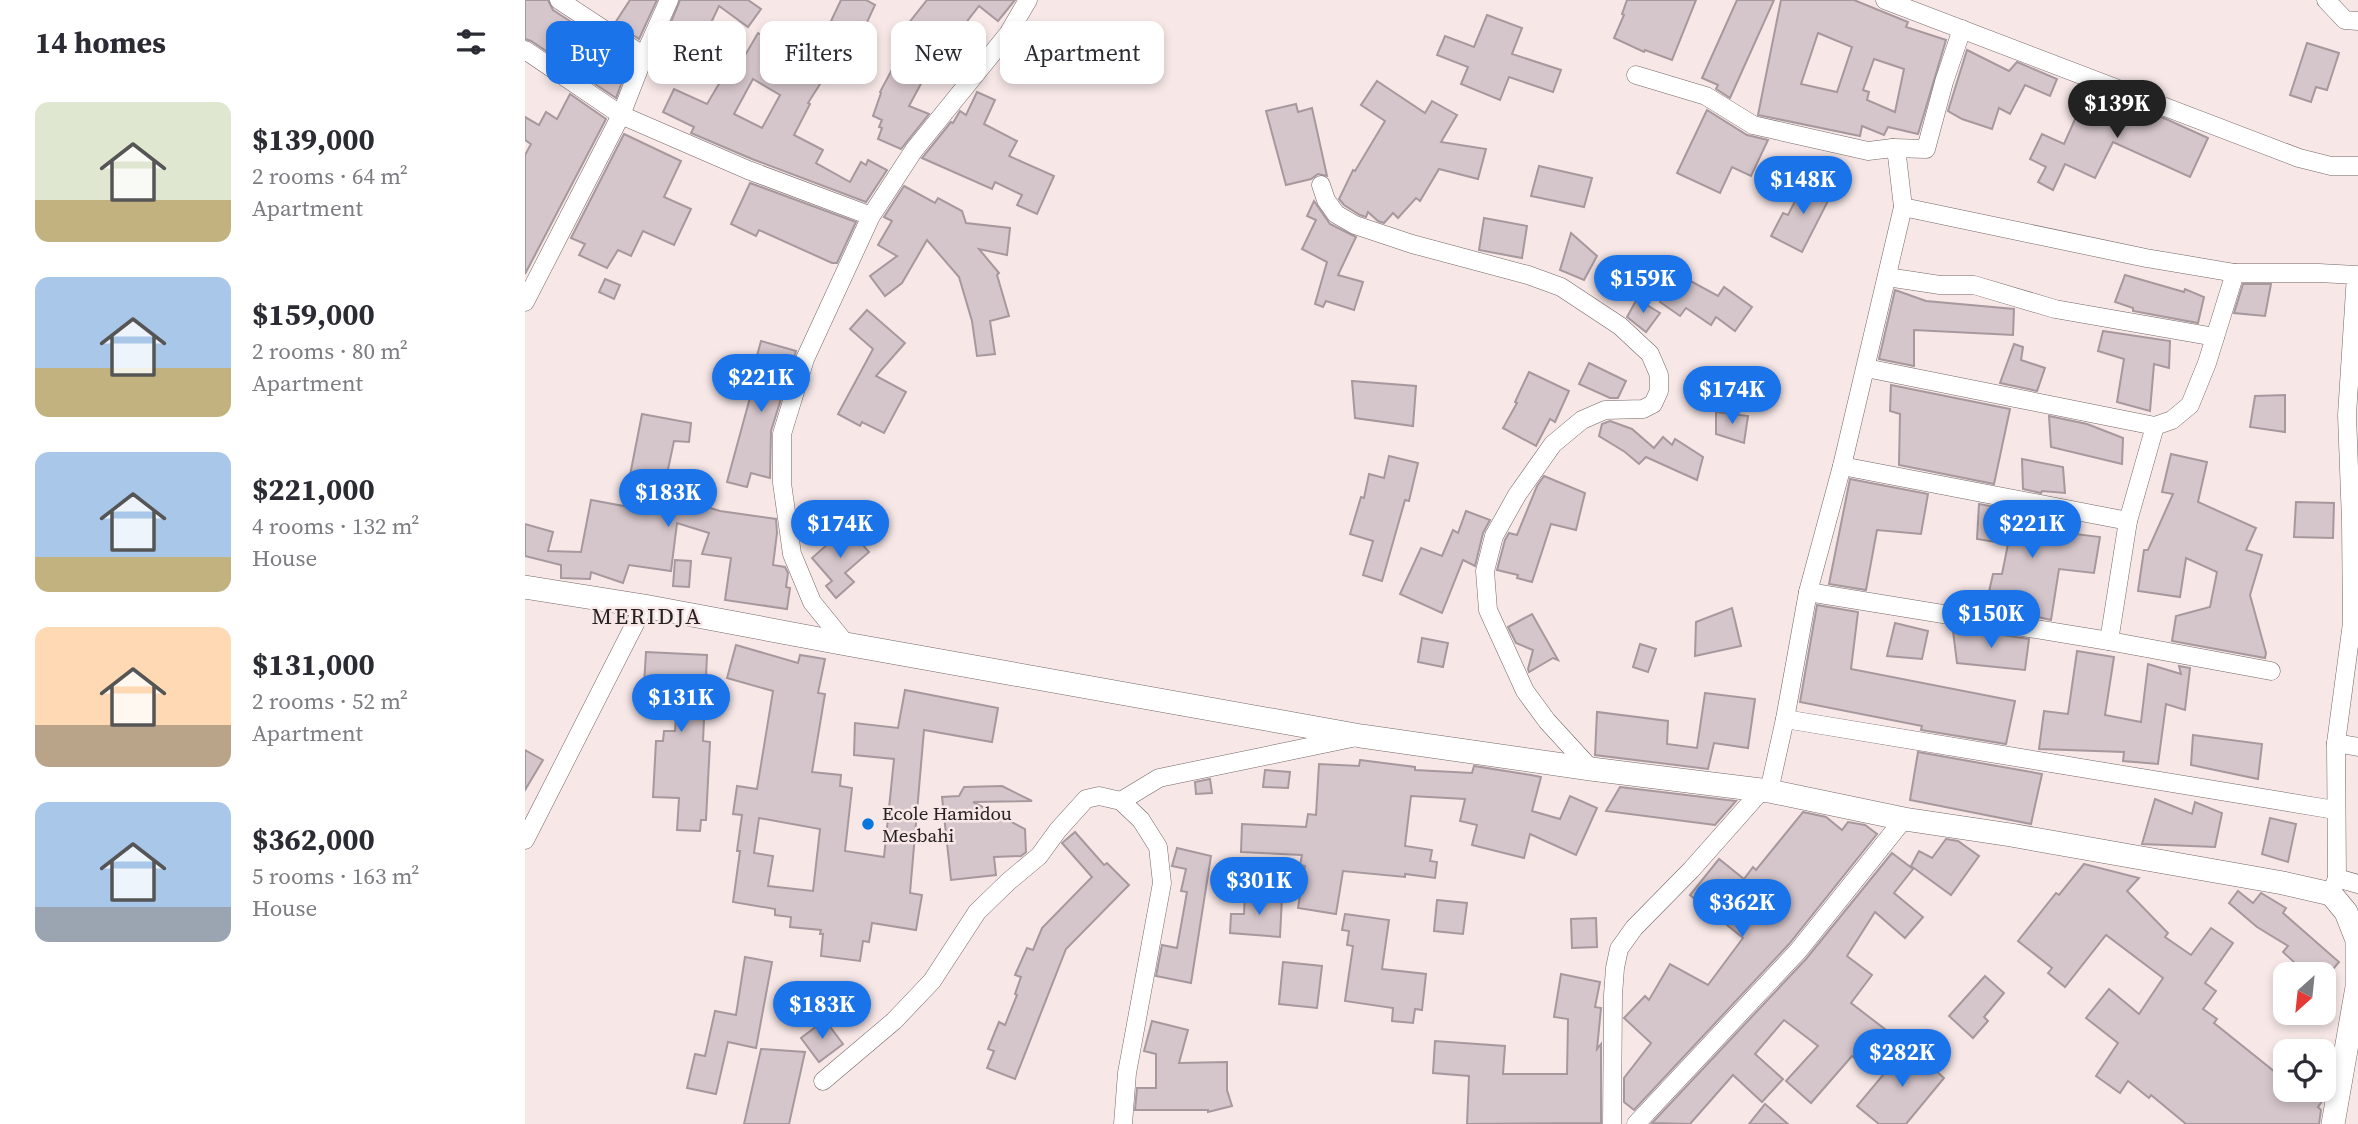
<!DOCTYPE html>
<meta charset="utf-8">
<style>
body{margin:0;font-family:"Source Serif 4",serif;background:#f2f2f3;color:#2b2b33;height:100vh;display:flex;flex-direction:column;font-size:26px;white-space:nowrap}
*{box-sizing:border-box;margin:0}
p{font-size:23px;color:#7c7c81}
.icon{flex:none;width:38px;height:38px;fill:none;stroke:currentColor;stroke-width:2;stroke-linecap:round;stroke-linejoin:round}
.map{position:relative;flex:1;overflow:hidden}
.details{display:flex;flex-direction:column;background:#fff;width:525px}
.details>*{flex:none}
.banner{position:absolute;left:21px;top:21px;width:665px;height:63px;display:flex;gap:14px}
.needle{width:46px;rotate:207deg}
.buttons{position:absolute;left:1748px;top:962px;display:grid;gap:14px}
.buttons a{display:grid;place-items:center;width:63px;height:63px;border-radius:14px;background:#fff;box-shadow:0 4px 10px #0003;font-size:35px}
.price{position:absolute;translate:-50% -60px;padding:0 16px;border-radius:24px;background:#1a73e8;color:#fff;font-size:23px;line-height:46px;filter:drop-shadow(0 2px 4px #0008)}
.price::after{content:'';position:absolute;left:50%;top:42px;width:21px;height:16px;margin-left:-10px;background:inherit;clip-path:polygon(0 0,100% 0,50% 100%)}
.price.on{background:#222;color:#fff}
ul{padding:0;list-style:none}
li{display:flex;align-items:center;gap:21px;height:175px;padding:0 35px}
li span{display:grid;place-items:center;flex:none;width:196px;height:140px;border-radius:14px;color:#555}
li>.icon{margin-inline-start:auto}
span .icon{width:84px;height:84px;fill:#fffc;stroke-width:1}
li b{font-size:30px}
h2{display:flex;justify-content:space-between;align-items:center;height:84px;padding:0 35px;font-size:30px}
.pill{padding:0 24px;border-radius:14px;background:#fff;box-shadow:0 4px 10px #0003;font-size:24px;line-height:63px}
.pill.on{background:#1a73e8;color:#fff}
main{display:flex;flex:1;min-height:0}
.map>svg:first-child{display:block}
.building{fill:#d5c6cb;stroke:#a6989d;stroke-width:2;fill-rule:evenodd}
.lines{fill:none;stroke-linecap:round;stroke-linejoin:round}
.minor-casing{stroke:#756767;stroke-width:19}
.tertiary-casing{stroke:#756767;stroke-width:24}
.minor{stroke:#fff;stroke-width:18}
.tertiary{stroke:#fff;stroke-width:23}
.poi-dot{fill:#0677de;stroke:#f7e7e7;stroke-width:2.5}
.labels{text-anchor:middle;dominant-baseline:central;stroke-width:5;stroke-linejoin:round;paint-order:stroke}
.poi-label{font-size:19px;fill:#272121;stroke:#f7e7e7;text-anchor:start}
.quarter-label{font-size:23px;letter-spacing:2px;fill:#272121;stroke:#f7e7e7}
</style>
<main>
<section class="details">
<h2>14 homes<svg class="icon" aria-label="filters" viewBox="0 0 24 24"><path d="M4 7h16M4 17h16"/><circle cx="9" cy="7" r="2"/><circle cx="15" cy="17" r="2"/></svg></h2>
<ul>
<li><span style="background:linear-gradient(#dfe7d0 70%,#c2b280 0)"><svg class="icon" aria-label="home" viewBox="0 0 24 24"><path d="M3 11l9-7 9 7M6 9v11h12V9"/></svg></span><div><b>$139,000</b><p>2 rooms · 64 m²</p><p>Apartment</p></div></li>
<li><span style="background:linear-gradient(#a9c7e8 65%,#c2b280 0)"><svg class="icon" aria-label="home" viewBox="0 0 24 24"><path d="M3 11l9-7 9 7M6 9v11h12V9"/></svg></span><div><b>$159,000</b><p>2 rooms · 80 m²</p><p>Apartment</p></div></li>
<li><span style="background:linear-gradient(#a9c7e8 75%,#c2b280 0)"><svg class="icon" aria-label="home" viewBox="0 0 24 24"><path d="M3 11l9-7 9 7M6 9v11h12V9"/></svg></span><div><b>$221,000</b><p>4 rooms · 132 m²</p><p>House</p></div></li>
<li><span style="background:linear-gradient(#ffd9b3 70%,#b9a48a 0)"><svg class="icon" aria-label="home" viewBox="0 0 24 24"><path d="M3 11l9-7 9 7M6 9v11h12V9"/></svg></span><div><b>$131,000</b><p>2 rooms · 52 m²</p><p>Apartment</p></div></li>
<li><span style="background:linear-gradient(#a9c7e8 75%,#9aa5b1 0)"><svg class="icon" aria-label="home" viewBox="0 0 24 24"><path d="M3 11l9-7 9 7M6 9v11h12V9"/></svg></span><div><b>$362,000</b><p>5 rooms · 163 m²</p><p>House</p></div></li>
</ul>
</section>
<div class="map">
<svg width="1833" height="1124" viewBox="0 0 1833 1124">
<rect width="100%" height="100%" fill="#f7e7e7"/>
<g class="building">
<path d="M0,0h23l5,10 23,15 -2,4 25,17 3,-4 28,18 -14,38 -85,-57 -6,-2z"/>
<path d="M105,0h27l-18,39 -24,-16z"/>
<path d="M155,0h68l13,9 -13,18 -29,-21 -19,40 -34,-12z"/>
<path d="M316,0h25l9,5 -19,41 -15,17 -5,-4 -28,44 2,1 -16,31 29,15 -7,13 34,19 11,-20 5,3 2,-5 19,10 -21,32 -114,-43 -61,-26 3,-6 -31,-15 11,-23 33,15 22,-37 7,4 22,-38 48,28 32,-37 -7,-3zM228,79l27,16 -18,33 -28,-14z"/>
<path d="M402,0h88l-17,21 -19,-15 -39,50 -3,-2 -28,52 20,8 -28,35 -23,-10 4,-11 -3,-1 3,-7 -9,-4 8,-23 -1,-1 31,-58 -7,-5z"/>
<path d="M1102,0h69l-24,60 -27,-10 -1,2 -30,-14 10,-23 -2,-1z"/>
<path d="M1212,0h37l-44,98 -14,-9 2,-4 -16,-7z"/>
<path d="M1256,0h73l54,22 -2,5 40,13 -28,94 -30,-7 -4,8 -22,-9 -2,10 -102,-21zM1293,33l34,14 -15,45 -36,-8zM1349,59l30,10 -9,43 -28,-12 2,-8 -6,-2z"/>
<path d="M962,15l35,13 -10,26 49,16 -8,22 -44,-15 -9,23 -39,-16 7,-17 -31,-12 8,-19 29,11z"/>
<path d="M505,26l38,18 -2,4 22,10 -8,16 -21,-10 -4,7 -38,-17z"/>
<path d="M1782,43l32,10 -12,37 -11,-3 -5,15 -21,-7z"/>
<path d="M1442,50l42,21 8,-9 40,17 -7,17 -25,-11 -15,29 -11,-6 -7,21 -30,-10 -14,-8z"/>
<path d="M852,81l48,32 7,-12 25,14 -16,27 45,7 -8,30 -39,-10 -19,32 -4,-3 -18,20 -5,-5 -9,10 -6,-2 -10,-9 -2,5 -6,-2 -16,-10 -5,-6 14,-29 2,1 30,-50 -24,-16z"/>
<path d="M1563,90l78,29 42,19 -18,39 -77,-35 -18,36 -30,-14 -12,26 -15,-8 8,-15 -16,-8 12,-25 22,10z"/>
<path d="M452,92l18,8 -11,24 33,17 -8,15 45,20 -17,38 -20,-9 5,-10 -27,-13 -3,7 -70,-31 29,-36 2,1 7,-12 6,4z"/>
<path d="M45,94l36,25 -81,155v-119l6,-11 -6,-4v-23l14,8 7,-13 11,7z"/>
<path d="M771,104l2,8 14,-4 15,68 -9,-2 -7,5 -25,6 -20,-74z"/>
<path d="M1182,110l40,25 21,5 -17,36 -19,-9 -12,26 -43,-20z"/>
<path d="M99,134l57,27 -17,36 27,12 -17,36 -31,-14 -12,25 -13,-6 -11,18 -28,-13 6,-11 -14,-6z"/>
<path d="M1014,166l53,12 -8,29 -53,-11z"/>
<path d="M1282,178l26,13 -31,61 -31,-16 12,-23 5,2z"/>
<path d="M225,183l106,39 -19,41h-5l-73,-33 -3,6 -25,-12z"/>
<path d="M379,186l31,17 3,-5 24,13 4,12 44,5 -3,27 -28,-6 20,24 -2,2 12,41 -19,5 5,33 -18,2 -5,-35 -13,-44 -32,-37 -25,43 -17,13 -15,-20 27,-20 -19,-11 14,-24 -8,-4z"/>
<path d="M789,201l16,23 26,13 -18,38 25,7 -9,28 -28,-9 -3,6 -8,-3 12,-42 -25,-13 14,-29 -9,-4z"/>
<path d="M959,218l43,8 -5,32 -43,-8z"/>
<path d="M1046,233l26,23 -13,24 -24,-10z"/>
<path d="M1147,271l46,25 6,-9 28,20 -17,24 -19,-14 -5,8 -25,-17 -6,8 -20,-14z"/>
<path d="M1600,275l59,17 1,-3 19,8 -6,26 -65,-12v-3l-18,-6z"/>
<path d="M80,279l15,6 -6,14 -15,-7z"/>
<path d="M1718,284h28l-6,32 -31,-3z"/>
<path d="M1370,290l31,11 88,8 -1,26 -99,-5v36l-35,-7z"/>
<path d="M1112,299l23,14 -14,19 -19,-15z"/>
<path d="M342,310l38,33 -29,33 30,16 -22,41 -22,-11 -2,4 -22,-12 35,-65 -23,-20z"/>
<path d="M1578,331l67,10 -1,27 -15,-4 -4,47 -33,-9 7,-43 -26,-8z"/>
<path d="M236,341l35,10 -25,80 -1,47 -19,-5 -4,14 -20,-5 27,-99 -4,-1z"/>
<path d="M1489,344l9,3 -2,13 24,8 -8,23 -37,-8z"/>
<path d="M1064,363l37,18 -8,17h-8l-31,-14z"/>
<path d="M1004,372l40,19 -14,31 -5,-3 -14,27 -33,-18 14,-25 -2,-1z"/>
<path d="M827,381l64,5 -3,40 -58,-8z"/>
<path d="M1366,385l119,24 -16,75 -95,-19 1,-51 -10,-3z"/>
<path d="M1760,395v37l-35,-5 5,-31z"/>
<path d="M1191,412l32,4 -4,27 -28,-9z"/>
<path d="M117,414l49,9 -2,19 -15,-1 -11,52 57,18 56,8 1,14 -4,32 12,2 3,6 -2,14 4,1 -3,21 -62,-9 6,-42 -29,-4 7,-21 -32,-10 -6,48 -42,-6 -6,18 -32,-11 -1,7 -29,-1v-13l-36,-9v-32l28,8 -5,19 33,1 10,-52 33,6z"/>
<path d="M1524,416l38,8 36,14 -1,26 -71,-17z"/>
<path d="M1085,421l22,8 22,19 9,-11 9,8 3,-6 28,18 -6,23 -51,-23 -7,7 -14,-12 -26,-16 3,-12z"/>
<path d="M1646,454l36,8 -9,40 58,26 -10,22 16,5 -12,40 16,58 -1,5 -93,-17 4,-25 34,-9 7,-35 -31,-14 -6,39 -42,-6 6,-41h4l25,-56 -11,-2z"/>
<path d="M864,456l29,7 -9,38 -4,-1 -23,81 -19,-6 10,-34 -23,-7 11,-37 3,1 5,-24 15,4z"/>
<path d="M1497,459l41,8 2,26 -23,-2 -1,2 -18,-4z"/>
<path d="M1019,476l41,17 -9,37 -25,-6 -19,58 -15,-4 1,-3 -21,-5 8,-30 4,-7 8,2 20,-49z"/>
<path d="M1325,479l78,15 -7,40 -44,-4 -11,60 -37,-6z"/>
<path d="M1771,502l38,1 -1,35 -39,-1z"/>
<path d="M1454,504l59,11 -3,14 65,8 -6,36 -35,-4 -8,51 -65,-15 7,-31h9l6,-30 -31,-5z"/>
<path d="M941,511l24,9 -7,13 -8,33 -12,-6 -21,53 -42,-19 21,-46 21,8 11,-26 5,3z"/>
<path d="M322,527l22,25 -24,21 9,9 -18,16 -10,-12 6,-5 -20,-23z"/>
<path d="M150,560l16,1 -2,26 -16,-1z"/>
<path d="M1292,605l41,7 -7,57 164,32 -9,43 -85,-14 1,-4 -122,-24z"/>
<path d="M1207,608l9,38 -46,10 1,-34z"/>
<path d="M1007,614l26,46 -5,-2 -24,14 -1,-3 5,-19 -17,-7 -8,-16z"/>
<path d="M1370,623l33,8 -6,28 -35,-3z"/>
<path d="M1428,631l37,2 39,6 -4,31 -68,-7z"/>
<path d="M897,638l26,5 -5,24 -25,-5z"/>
<path d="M1115,644l16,5 -8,23 -15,-5z"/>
<path d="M211,645l62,18 2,-8 25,4 -7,34 7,1 -13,78 29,3 -1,11 12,2 -7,63 39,6 10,-98 -40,-4 1,-32 43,5 7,-38 93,18 -6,34 -68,-12 -14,163 12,2 -6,35 -44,-7 -3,19 -6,-1 -3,20 -39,-5 2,-22h-3l1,-4 -31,-3 1,-10 -16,-2v-6l-42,-7 7,-51h-3l5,-36 -9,-1 4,-28 20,3 16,-98 -46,-13zM234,818l61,11 -7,62 -45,-5 5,-30 -19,-3z"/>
<path d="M1552,651l37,6 -9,58 36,7 7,-58 33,10 -2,-8 11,2 -5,42 -19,-6 -8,60 -35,-3 1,-9 -85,-3 5,-38 24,3z"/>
<path d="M121,652l61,3 -4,86 7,1 -4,78h-5l-1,11 -23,-1 2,-32 -26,-1 3,-56h7l1,-10h11l2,-28 -34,-2z"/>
<path d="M1180,693l50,6 -7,49 -34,-5 -6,26 -113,-14 2,-43 71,9 -1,23 30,4z"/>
<path d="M1668,735l69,9 -4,35 -67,-14z"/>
<path d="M0,750l18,10 -18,30z"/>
<path d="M1393,752l124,22 -11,50 -121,-24z"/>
<path d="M835,760l55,7v3l57,3 2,-7 57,9 10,2 -9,34 28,8 10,-23 27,12 -21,47 -46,-21 -6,24 -52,-13 5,-20 -17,-4 5,-22 -54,-3 -6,50 27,4 -2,11 7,1 -2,16 -30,-4v3l-62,-6 -7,43 -38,-6 7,-42 -5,-1 2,-10 -61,-3 1,-28 64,3 2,-13 8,1 3,-51 40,2z"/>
<path d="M740,770l25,2 -2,16 -25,-1z"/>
<path d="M685,779l2,14 -16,1 -1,-12z"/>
<path d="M477,786l30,15 -59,1 52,27 1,23 -5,4 -27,1 2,18 -45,5 -9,-83 17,-1 5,-9z"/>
<path d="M1095,787l116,14 -21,24 -109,-14z"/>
<path d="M1630,799l37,15 3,-12 27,11 -7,34 -73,-3z"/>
<path d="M1278,812l23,5 16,13 6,-8 17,3 12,9 -88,110 -155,166 -10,-8v-24l27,-35 -27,-25 21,-22 4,4 21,-36 38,21 35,-47 -53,-43 29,-36 25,20 9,-12 3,3z"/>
<path d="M1745,818l26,6 -8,38 -26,-8z"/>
<path d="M550,832l29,33 3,-2 22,22 -63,64 -51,130 -28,-11 7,-17 -6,-2 11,-27 6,3 12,-30 -2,-1 6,-17 -6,-2 12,-27 6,2 9,-22 50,-51 -30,-34z"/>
<path d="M1421,839l12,2 21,15 -28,39 -40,-29 8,-15 13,7z"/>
<path d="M652,848l34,8 -20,127 -35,-7 6,-31 15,3 10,-56 -6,-1 5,-22 -14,-3z"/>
<path d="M1367,853l21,16 -19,24 29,24 -18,21 -30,-26 -28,44 25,19 -21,28 35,27 -28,31 -6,-5 -41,47 -25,-22 32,-35 -34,-26 -29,34 28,25 -21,23 -29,-27 -43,49 -38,-1 154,-164z"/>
<path d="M1559,864l55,14 -12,13 41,42 -3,4 26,18 20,-27 22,15 -28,40 11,8 -13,18 14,10 -3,4 71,57v10h40l-2,10 -5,7 3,3 -2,14h-133l-35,-29 -2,3 -21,-17 -8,12 -24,-17 22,-33 -32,-25 23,-29 30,25 24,-36 -57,-43 -41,52 -17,-14 4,-5 -34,-27 38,-48 3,2z"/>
<path d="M1713,891l15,12 8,-10 25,15 -3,5 56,49 -11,13h-20l-25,-23 5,-6 -31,-19 -28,-24z"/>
<path d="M720,894l37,3 -2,40 -50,-4 1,-19h13z"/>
<path d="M912,900l30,3 -4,31 -29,-3z"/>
<path d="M820,914l44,6 -7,49 44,5 -4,36 -7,-1 -2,14 -21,-2 1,-13 -48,-7 8,-55 -6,-1 2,-14 -7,-1z"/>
<path d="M1071,918l1,29 -25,1 -1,-29z"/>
<path d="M220,957l27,5 -16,86 -28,-6 -12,52 -29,-6 8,-34 10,2 10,-45 21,4z"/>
<path d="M758,962l39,4 -5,42 -38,-4z"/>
<path d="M1036,974l39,8 -5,25 6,1 -4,41 4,-5v79l-134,1 2,-48 -36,-3 2,-32 70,5 -2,28h64l1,-55 -14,-2z"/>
<path d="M1460,976l19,17 -20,24 4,4 -15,17 -24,-22z"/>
<path d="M300,1020l18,24 -24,18 -18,-24z"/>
<path d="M627,1021l36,9 -9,33 48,-1v28l5,16 -24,6v-2h-73l2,-22h19v-34l-12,-3z"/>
<path d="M1383,1045l27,20 -3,2 12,11 -38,46h-27l-22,-18z"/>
<path d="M236,1049l44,3 -16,72h-45z"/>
<path d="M1240,1104l23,20h-39z"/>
</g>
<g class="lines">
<defs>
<g id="minor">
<path d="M34,0l85,56"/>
<path d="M1360,0l414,158 32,8h27"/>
<path d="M1801,0l19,20 13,1"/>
<path d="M0,50l96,65 127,55 123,46"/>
<path d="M1111,75l70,21 47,29 115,26 25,-3 33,1 18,-67 18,-53"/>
<path d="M796,185l5,15 10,14 19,11 57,19 116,31 33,12 59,39 30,28 9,21v16l-6,13 -10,5 -38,1 -23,10 -29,24 -36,51 -23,41 -9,35 3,39 37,81 22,30 44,48"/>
<path d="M1378,207l243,51 89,15h84l37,2 -9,140 4,106 1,102 -16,120 1,135 -6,16"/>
<path d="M1362,277l53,8h34l81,24 160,28"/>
<path d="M0,302l96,-187 23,-59 25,-56"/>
<path d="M1341,368l289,58"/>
<path d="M1317,466l286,55"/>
<path d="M1283,592l301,49 162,30"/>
<path d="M1584,641l19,-120 27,-95 17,-6 18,-15 17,-42 28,-90"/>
<path d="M321,644l-34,-42 -20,-48 -10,-71v-49l23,-75 66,-143 43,-66 94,-116 20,-34"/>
<path d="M1260,719l550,91"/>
<path d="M1811,743l22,4"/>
<path d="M1244,791l16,-72 23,-127 34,-126 61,-259 -6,-51 -4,-8"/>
<path d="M0,840l119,-234"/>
<path d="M1812,878l21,6"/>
<path d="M298,1081l71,-60 38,-40 45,-69 32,-31 30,-25 19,-26 28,-31 13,-3 22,5"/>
<path d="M598,1124l4,-51 35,-190 -4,-36 -17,-27 -20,-19 38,-23 193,-40"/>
<path d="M1087,1124l1,-129 2,-27 4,-19 15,-21 57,-58 70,-79"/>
<path d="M1111,1124l162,-173 106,-132"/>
</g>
<path id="tertiary" d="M0,587l119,19 202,38 515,92 230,33 178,22 135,28 107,16 272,48 48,11 15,18 11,28v47l-24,137"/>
</defs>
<use href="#minor" class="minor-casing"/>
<use href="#tertiary" class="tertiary-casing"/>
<use href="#minor" class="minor"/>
<use href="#tertiary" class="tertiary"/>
</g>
<circle class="poi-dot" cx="343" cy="824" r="7"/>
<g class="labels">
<g class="poi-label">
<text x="357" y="813">Ecole Hamidou<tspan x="357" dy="22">Mesbahi</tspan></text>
</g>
<g class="quarter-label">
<text x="122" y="616">MERIDJA</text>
</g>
</g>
</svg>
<div class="buttons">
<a><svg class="needle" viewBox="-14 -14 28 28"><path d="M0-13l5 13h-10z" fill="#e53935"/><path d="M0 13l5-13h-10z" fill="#7c7c81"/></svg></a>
<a><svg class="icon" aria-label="locate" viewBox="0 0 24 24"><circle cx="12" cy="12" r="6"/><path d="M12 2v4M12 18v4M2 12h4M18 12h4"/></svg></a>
</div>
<b class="price on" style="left:1592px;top:140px">$139K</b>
<b class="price" style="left:1278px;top:216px">$148K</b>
<b class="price" style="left:1118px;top:315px">$159K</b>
<b class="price" style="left:236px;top:414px">$221K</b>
<b class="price" style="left:1207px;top:426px">$174K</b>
<b class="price" style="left:143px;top:529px">$183K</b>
<b class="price" style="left:315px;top:560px">$174K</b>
<b class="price" style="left:1507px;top:560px">$221K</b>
<b class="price" style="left:1466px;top:650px">$150K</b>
<b class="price" style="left:156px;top:734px">$131K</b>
<b class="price" style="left:734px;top:917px">$301K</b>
<b class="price" style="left:1217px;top:939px">$362K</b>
<b class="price" style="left:297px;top:1041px">$183K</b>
<b class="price" style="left:1377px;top:1089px">$282K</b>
<div class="banner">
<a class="pill on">Buy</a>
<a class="pill">Rent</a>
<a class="pill">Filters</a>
<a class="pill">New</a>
<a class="pill">Apartment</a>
</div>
</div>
</main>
